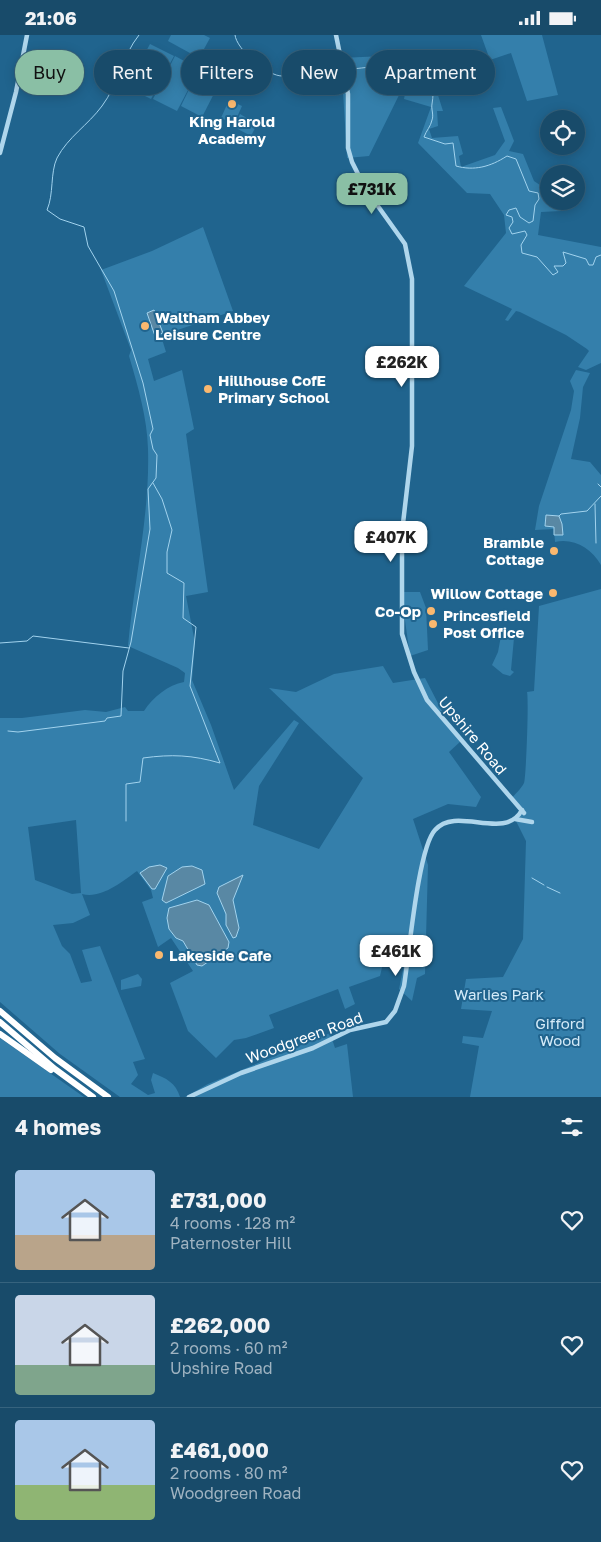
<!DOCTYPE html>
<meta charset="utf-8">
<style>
body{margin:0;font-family:"Golos Text",sans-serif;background:#215270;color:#f1f3f6;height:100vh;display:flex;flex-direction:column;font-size:19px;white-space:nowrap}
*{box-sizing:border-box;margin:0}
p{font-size:16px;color:#9fb3c1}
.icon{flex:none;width:28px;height:28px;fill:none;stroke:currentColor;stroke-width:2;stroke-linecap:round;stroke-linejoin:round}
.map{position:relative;height:1062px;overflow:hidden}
.drawer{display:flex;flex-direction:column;background:#184b6a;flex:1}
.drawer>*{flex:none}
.hud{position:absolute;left:15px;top:15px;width:571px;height:45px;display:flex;gap:10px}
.fabs{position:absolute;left:540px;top:75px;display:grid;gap:10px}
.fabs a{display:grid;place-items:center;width:45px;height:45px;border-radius:50%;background:#184b6a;box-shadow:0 2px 12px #0003,0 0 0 1px #36637e;font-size:25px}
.price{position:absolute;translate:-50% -42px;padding:0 11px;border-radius:10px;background:#fff;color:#222;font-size:16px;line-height:32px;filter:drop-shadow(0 1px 2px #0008)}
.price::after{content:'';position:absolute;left:50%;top:30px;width:15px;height:11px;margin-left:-8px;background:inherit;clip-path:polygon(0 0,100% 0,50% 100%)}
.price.selected{background:#8abfa5;color:#111}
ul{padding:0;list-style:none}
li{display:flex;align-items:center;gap:15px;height:125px;padding:0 15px}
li+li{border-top:1px solid #36637e}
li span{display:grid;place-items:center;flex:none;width:140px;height:100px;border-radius:5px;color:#555}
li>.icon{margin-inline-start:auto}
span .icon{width:60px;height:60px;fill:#fffc;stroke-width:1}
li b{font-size:21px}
h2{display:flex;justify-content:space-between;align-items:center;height:60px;padding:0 15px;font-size:21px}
.chip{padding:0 18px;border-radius:22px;background:#184b6a;box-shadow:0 2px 12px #0003,0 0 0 1px #36637e;font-size:18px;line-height:45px}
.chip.selected{background:#8abfa5;color:#111}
.status{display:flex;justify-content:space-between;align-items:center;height:35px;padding:0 25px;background:#184b6a;direction:ltr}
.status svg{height:14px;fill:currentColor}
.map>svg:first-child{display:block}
.green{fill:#347fab;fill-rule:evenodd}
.water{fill:#5988a4;stroke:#a2d3ee}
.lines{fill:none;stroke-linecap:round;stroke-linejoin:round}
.stream{stroke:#a2d3ee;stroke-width:1}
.minor{stroke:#afd6ec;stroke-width:4.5}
.highway{stroke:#fff;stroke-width:6}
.poi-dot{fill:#fab86f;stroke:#20648e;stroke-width:2}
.labels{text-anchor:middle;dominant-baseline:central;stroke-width:4;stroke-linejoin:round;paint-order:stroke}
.poi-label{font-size:15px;font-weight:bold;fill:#fff;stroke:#20648e;text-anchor:start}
.street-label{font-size:15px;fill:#fff;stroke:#20648e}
.park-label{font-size:15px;fill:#d4ebf9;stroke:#20648e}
</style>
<div class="status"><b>21:06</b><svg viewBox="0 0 49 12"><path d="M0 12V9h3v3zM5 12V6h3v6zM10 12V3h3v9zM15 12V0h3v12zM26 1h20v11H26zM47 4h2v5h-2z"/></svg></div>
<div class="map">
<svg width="601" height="1062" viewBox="0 0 601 1062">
<rect width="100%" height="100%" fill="#20648e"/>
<g class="green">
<path d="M171,0h33l6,3 -11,20 -31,-17z"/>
<path d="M481,0h61l16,60 -31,6 -16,-48 -21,7z"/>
<path d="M150,9l24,12 -23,43 -24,-12z"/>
<path d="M425,19l18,57h-6l1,15 -9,3 3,9 26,-2 5,18 -4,2 2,11 34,-12 10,-14 -12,-33 8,-1 13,34 -5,10 14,3 11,27 15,10v10h7l5,10 -20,1 -3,23 63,12v116l-15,7 -8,-3 11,-16 -2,-2 -21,-14 -46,-23 -4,-1 -8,10 -3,-1 7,-11 -48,-23 42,-53 -2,-18 -14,-21 -23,-1 -49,-50 13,-36 -27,-8 1,-5 -4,-3 -32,65 -22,2 -6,-100z"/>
<path d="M175,21l24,13 -22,42 -24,-12z"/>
<path d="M199,34l22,11 -19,37 -21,-11z"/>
<path d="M229,65l13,6 -8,18 -13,-6z"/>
<path d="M240,79l17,10 -6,12 -17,-9z"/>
<path d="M203,192l30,84 -70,24 -2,1 5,16 -18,7 6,22 28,-11 12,59 -8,5 22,158 -22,4 9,47 -3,37 19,45 23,65 60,-70 5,3 -40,63 -6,39 66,24 44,-71 -94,-90 27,4 38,-18 49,-8 10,17 32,-5 17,33 -5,1 24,29 -12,11 32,45 -5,10 -28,-3 -35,15 15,46 -3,109 -8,4 -5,23 -13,-12 5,-24 -7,-10h-12l-5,21 -31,11 6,17 -10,5 -7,-20 -69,26 5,13 -28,10 -12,2 -18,18 -28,-27 -18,-48 23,-12 -22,-33 -13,9 -16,-45 11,-4 -2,-8 -14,-19c-15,11 -36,28 -55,23l8,21 -17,8 -20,2 9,21 8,8 11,29 11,-2 -10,-31 18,-4 45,113 -12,3 5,13 -7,9 17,11 7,-2 -4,-13 2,-7c13,5 23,10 27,24h-60l-60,-43 -60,-52v-284h22l63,-8 21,2 19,-5 3,4h16c9,-14 24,-26 40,-29l1,-9 -7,-5 -50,-22c6,-66 22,-131 20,-197 -1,-32 -10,-62 -19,-93l2,-6 -30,-80 51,-19zM76,785l5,73 -9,1 -37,-14 -7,-53z"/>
<path d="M576,335l14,3 -7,14 -3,31 -9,41 19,3 11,13v90c-10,-17 -27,-27 -46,-23l-1,-13 -19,1 4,-24 32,-96 3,-19 -4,-10z"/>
<path d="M601,554v508h-131l9,-51 -17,-3 1,-7 20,2 9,-27 -31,-2 5,-30 37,-2 20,-38 3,-98 -11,-22 6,-9 -10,-11c4,-5 10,-10 13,-16 2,-4 5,-84 3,-91l7,-1 5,-85z"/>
<path d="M401,557h19l6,16 2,42 -18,6z"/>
<path d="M509,595l5,1 2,6 -2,1 -3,32 3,2 -4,4 -7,-2 -11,-9 6,-13 3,-16z"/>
<path d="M138,939l4,5 -1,7 -20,4v-10z"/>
<path d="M330,998l5,15 12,-4 6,53h-168l23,-13z"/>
<path d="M0,1003l84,59h-84z"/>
</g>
<g class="water">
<path d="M154,275l9,23 -8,3 -8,-23z"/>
<path d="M546,480l13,1 3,8 1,11h-9v-8l-9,-1z"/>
<path d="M160,830l7,3 -12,21h-3l-12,-16 9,-6z"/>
<path d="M192,831l10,4 3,14 -39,19 -4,-3 6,-24 14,-9z"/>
<path d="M243,840l-10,25 6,28 -3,9 -3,1 -7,-13v-11l-9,-21 2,-6z"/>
<path d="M197,865l12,5 20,37 -1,6 -26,18 -5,-1 -14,-24 -7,-3 -7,-9 -2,-11 2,-10z"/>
</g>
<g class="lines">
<g class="stream">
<path d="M235,0c1,14 33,42 48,41 10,0 17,-12 28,-12 9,-1 20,4 30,5"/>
<path d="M345,34c32,1 97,-24 87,35 -1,5 2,11 0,16 -1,6 -6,11 -8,17l21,7 8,-1 3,23c18,5 34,1 51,-10l9,3 13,32 9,2 1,6 -4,6 -2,16 -4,2 -9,-6 -4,-9 -7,2 -3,5 6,2 1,5 -4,6 3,6 13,-3 2,4 -6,10 1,8 15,4 16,18 5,-3 -4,-6h9l3,-3 -3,-11 23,7 3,6h4l3,-8 5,-2"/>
<path d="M598,449l3,3"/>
<path d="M595,469l1,39"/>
<path d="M559,481l2,-2 26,-3 14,-15"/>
<path d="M0,608l27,-2 6,-5 96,12"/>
<path d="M8,696l10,1 87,-11 2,-3 14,-2 2,-45 8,-29 19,-113 -2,-40 8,-11 1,-23 -4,-6 -3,-14 3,-6 -10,-46 -29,-92 -26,-45 -4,-19 -24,-8 -13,-9c7,-16 3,-37 10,-52 11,-21 31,-33 45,-52 16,-21 20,-50 37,-71"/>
<path d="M126,786v-37l14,-2 3,-24c29,-4 49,-3 77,5l-30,-77 6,-59 -13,-9 1,-35 -17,-10v-21l5,-22 -10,-31 -9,-16"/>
<path d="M532,843l12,7"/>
<path d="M547,852l13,6"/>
</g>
<g class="minor">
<path d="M336,0l12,59v54l4,14 13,26 40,56 7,35v167l-10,86v102l12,38 13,28 97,113"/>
<path d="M0,118l16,-61 11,-57"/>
<path d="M515,784l17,3"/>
<path d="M189,1062l52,-24 72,-25 37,-18 36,-8 9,-11 9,-25c5,-30 14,-138 31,-156 22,-25 69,12 87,-20"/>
</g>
<g class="highway">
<path d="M0,976l55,47 53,39"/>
<path d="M0,987l55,47 38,28"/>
<path d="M0,999l51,36"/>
</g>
</g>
<g class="poi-dot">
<circle cx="232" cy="69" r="5"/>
<circle cx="145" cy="291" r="5"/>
<circle cx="208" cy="354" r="5"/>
<circle cx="554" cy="516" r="5"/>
<circle cx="553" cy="558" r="5"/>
<circle cx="431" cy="576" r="5"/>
<circle cx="433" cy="589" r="5"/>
<circle cx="159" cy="920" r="5"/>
</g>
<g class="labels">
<g class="poi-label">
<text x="232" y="86" text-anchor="middle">King Harold<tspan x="232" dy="17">Academy</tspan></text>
<text x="155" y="282">Waltham Abbey<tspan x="155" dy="17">Leisure Centre</tspan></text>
<text x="218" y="345">Hillhouse CofE<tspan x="218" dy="17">Primary School</tspan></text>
<text x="544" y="507" text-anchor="end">Bramble<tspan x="544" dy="17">Cottage</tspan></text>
<text x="543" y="558" text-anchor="end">Willow Cottage</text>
<text x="421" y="576" text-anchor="end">Co-Op</text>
<text x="443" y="580">Princesfield<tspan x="443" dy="17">Post Office</tspan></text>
<text x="169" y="920">Lakeside Cafe</text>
</g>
<g class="street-label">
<text transform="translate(473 700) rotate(50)">Upshire Road</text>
<text transform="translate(304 1002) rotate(-20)">Woodgreen Road</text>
</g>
<g class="park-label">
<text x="499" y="959">Warlies Park</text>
<text x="560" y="988">Gifford<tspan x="560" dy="17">Wood</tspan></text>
</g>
</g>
</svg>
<div class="fabs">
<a><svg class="icon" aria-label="locate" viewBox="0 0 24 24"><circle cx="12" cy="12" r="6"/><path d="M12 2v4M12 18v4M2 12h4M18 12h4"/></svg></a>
<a><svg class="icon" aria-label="layers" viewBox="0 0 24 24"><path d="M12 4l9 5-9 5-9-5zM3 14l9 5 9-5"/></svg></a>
</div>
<b class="price selected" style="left:372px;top:180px">£731K</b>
<b class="price" style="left:402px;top:353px">£262K</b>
<b class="price" style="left:391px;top:528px">£407K</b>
<b class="price" style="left:396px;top:942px">£461K</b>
<div class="hud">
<a class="chip selected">Buy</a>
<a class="chip">Rent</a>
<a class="chip">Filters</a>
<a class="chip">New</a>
<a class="chip">Apartment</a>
</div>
</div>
<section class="drawer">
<h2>4 homes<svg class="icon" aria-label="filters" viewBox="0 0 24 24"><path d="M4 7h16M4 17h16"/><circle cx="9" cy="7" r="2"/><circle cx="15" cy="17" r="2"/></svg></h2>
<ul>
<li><span style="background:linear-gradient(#a9c7e8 65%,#b9a48a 0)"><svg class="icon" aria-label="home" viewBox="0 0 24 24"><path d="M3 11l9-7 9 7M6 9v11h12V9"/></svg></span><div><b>£731,000</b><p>4 rooms · 128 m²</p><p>Paternoster Hill</p></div><svg class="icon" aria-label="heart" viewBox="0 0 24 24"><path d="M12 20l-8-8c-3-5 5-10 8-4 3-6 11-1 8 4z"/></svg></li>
<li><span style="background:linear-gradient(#c9d6e8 70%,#7fa58c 0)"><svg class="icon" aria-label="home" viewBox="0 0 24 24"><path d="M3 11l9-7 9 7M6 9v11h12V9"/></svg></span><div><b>£262,000</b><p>2 rooms · 60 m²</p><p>Upshire Road</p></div><svg class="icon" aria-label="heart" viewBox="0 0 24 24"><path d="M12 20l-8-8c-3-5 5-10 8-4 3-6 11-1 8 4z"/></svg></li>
<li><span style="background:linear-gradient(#a9c7e8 65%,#8fb573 0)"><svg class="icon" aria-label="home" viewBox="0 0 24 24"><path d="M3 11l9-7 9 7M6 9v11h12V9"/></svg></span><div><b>£461,000</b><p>2 rooms · 80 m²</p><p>Woodgreen Road</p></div><svg class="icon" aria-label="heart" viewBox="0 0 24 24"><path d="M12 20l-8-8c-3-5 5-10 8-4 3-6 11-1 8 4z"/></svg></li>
</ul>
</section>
